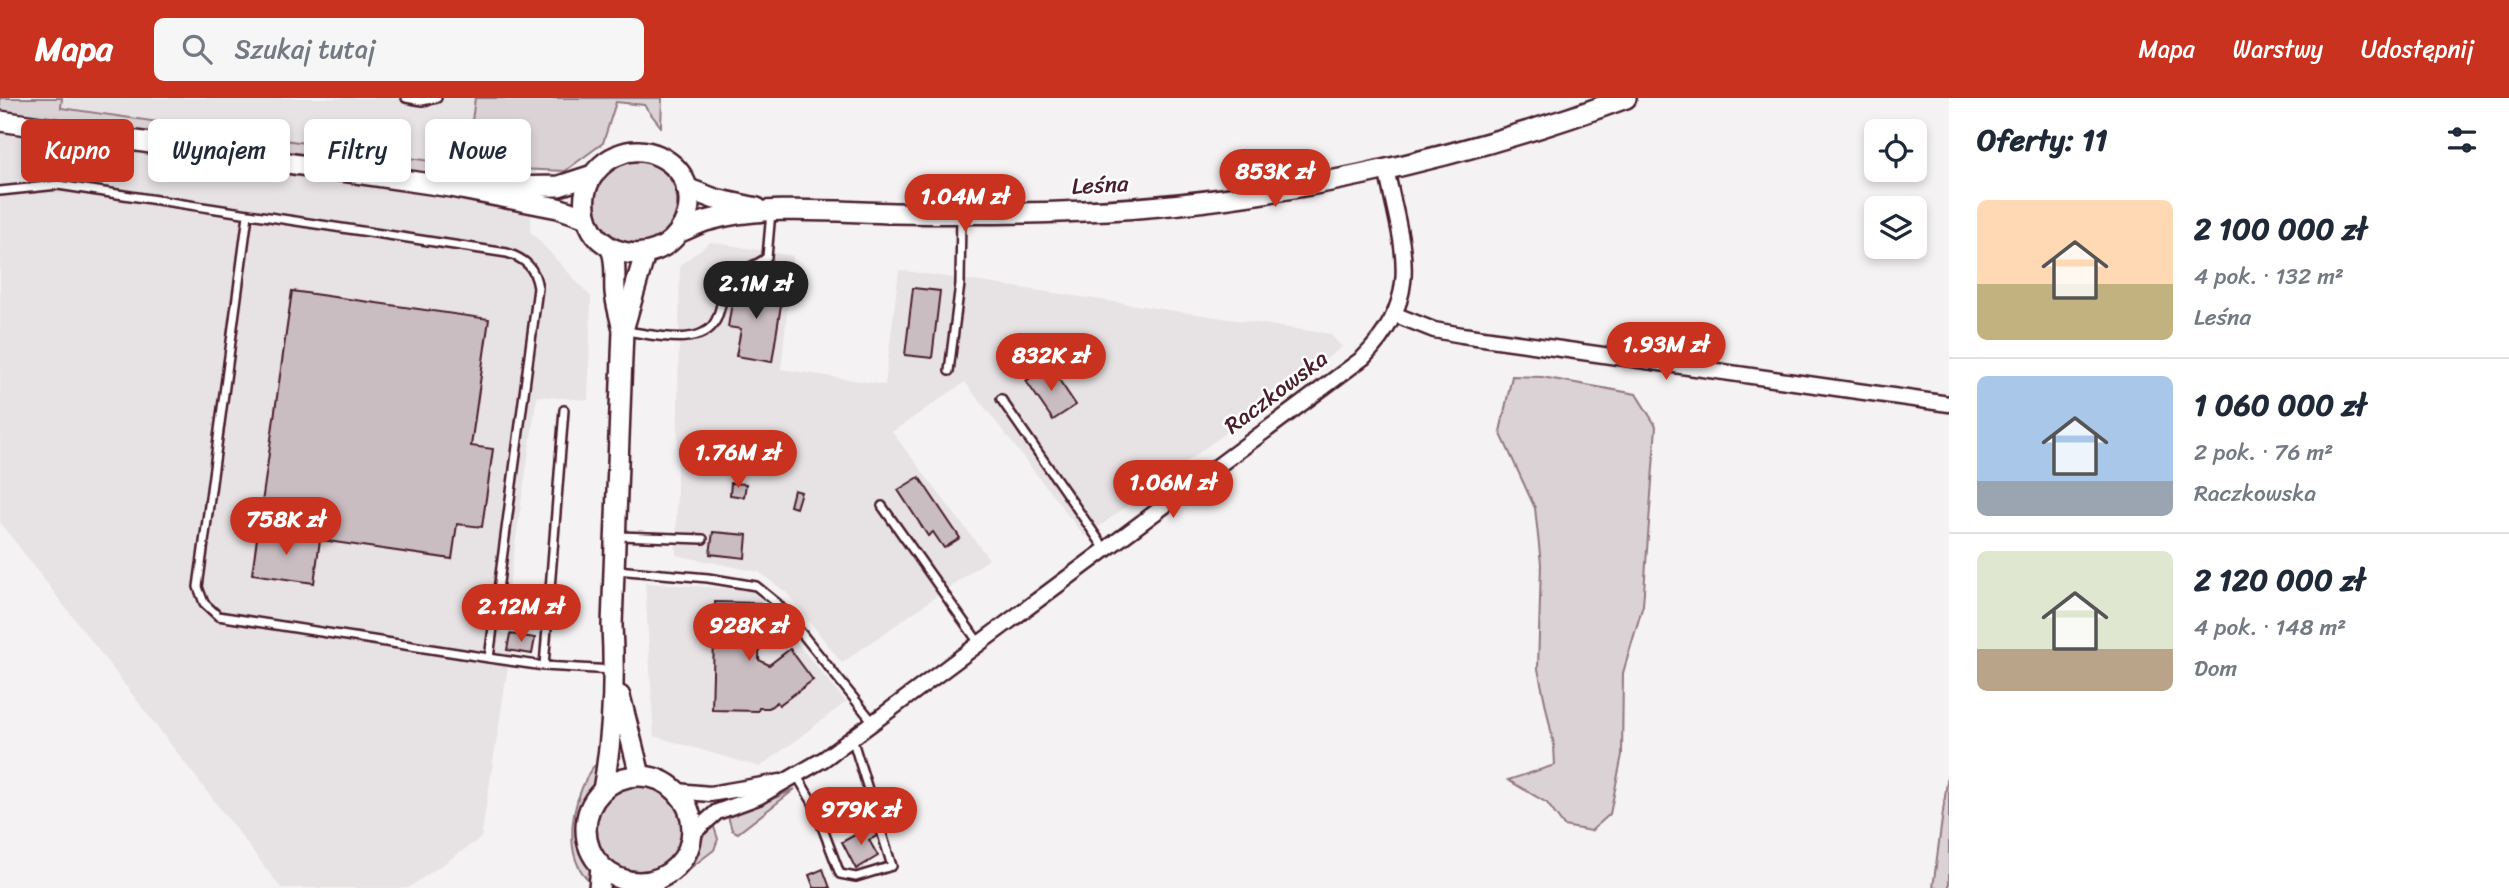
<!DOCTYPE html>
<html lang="pl">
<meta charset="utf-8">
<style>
body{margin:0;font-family:Sriracha,sans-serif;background:#f6f6f7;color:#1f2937;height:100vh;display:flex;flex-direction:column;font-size:26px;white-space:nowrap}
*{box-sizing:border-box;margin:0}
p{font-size:23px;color:#747a83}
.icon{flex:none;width:38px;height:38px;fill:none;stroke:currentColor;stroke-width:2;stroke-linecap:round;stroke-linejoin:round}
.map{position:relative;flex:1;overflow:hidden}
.side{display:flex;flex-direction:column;background:#fff;width:560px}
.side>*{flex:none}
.hud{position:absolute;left:21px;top:21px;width:665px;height:63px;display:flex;gap:14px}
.fabs{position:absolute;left:1864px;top:21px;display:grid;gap:14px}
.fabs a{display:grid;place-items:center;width:63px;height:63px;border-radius:10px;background:#fff;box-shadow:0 4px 10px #0003;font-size:35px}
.price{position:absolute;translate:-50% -60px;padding:0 16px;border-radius:24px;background:#c8321e;color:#fff;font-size:23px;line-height:46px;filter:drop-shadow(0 2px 4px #0008)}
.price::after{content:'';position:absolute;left:50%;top:42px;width:21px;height:16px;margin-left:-10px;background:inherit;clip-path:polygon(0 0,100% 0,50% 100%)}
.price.active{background:#222;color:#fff}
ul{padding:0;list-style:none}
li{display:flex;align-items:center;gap:21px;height:175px;padding:0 28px}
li+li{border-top:2px solid #e0e1e3}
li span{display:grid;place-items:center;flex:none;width:196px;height:140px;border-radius:10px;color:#555}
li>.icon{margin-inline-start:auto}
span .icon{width:84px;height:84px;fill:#fffc;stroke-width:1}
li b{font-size:30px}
h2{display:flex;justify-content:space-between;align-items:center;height:84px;padding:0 28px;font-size:30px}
.pill{padding:0 24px;border-radius:10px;background:#fff;box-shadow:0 4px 10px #0003;font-size:24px;line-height:63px}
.pill.active{background:#c8321e;color:#fff}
header{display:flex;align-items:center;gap:42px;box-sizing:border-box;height:98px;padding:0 35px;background:#c8321e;color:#fff}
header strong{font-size:33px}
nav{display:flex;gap:38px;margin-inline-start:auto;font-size:24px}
.search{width:490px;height:63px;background:#f6f6f7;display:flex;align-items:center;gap:18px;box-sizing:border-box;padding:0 24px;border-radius:10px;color:#747a83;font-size:26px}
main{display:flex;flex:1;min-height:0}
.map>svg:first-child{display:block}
.built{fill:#e7e2e3}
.green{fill:#dbd2d5;stroke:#927880;stroke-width:2}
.building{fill:#cabdc1;stroke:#4a1f2b;stroke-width:2}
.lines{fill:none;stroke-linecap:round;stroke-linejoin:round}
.lane-casing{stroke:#4a1f2b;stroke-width:12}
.street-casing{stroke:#4a1f2b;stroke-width:19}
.secondary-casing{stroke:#4a1f2b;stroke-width:24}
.lane{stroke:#fff;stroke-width:7}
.street{stroke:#fff;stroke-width:14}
.secondary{stroke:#fff;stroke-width:19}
.labels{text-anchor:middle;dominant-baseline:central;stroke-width:5;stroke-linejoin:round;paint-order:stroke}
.street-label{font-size:23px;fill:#4a1f2b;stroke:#fff}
</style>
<header>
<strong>Mapa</strong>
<div class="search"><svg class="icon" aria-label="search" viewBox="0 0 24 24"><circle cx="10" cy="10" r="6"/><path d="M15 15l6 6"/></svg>Szukaj tutaj</div>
<nav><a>Mapa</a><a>Warstwy</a><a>Udostępnij</a></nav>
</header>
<main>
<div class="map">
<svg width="1949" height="790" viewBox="0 0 1949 790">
<rect width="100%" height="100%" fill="#f4f2f2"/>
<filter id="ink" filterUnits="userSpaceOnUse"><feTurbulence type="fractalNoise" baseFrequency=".0143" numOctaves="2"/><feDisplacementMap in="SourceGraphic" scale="14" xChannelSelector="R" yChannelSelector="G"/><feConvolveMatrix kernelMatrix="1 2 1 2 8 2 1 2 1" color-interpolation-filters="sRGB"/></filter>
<g filter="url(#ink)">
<g class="built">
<path d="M0,0h542l-12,133 61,66 -3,103 -51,-4 -35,237 11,2 -32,203 -73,50h-127l-281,-366z"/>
<path d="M711,144l82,14 -12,113 104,16 14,-115 431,64 12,13 -257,190 -120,-155 -73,50 97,127 -147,104 -55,-70 -28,-21 -83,-17 4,-290z"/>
<path d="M645,485l108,7 93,112 -86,65 -106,-31z"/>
</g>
<g class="green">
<path d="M0,0h62l-1,10 397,57 2,13 -460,-67z"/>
<path d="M475,0h187l-1,29 -17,-22 -28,-3 -13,41 -38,28 -99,-4z"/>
<circle cx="636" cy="104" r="41"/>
<path d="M1512,278l30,1 94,17 20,32 -13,179 -20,68 -1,82 -12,59 -19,17 -27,-5 -17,-23 -39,-23 47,-15 -1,-20 -16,-76 3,-105 -6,-56 -35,-76z"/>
<path d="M605,663c-11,30 -36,51 -25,87 5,13 12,22 14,36 -30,-20 -24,-68 -12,-96 6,-13 8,-24 23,-27z"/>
<path d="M1949,668v122h-16z"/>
<circle cx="639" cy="731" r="53"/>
<path d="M795,691l-57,44 -6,-3 -5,-17 34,-9z"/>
<path d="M712,723l6,18 -4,11 -50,38v-4c35,-22 25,-38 48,-63z"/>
</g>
<g class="building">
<path d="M735,186l48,8 -11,70 -36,-6 5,-27 -13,-2z"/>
<path d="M913,190l27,3 -8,67 -27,-3z"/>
<path d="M292,193l197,28 -18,127 22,3 -11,78 -25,-3 -5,35 -194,-28z"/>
<path d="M1049,267l27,40 -23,15 -27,-39z"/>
<path d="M919,379l41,61 -16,10 -11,-16 -5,4 -30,-46z"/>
<path d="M731,385l15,1 -2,13 -14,-2z"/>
<path d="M794,392l7,2 -5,16 -6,-2z"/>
<path d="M258,433l62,9 -6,43 -62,-9z"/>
<path d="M713,434l34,3 -2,23 -35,-4z"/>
<path d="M715,504l45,1 -1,57 10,5 21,-16 23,31 -34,25 -2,-3 -8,6h-10l-1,3 -46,-1z"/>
<path d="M510,536l25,4 -3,16 -25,-4z"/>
<path d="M871,728l6,10 -8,4 9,16 -22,13 -14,-27z"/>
<path d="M823,771l7,19h-16l-5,-13z"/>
</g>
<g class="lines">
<defs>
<g id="lane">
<path d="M406,0l16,3 15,-3"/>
<path d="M0,93l58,-6 449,68c19,6 28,15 31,35l-49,370 -271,-42 -14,-13 -6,-16 50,-372"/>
<path d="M626,233c25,3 76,18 90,-11 6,-12 6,-30 15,-40 9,-12 25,-13 36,-23l4,-45"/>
<path d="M949,273l11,-87 1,-69"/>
<path d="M1001,301l104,150"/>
<path d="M882,408l97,137"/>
<path d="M619,438l84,3"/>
<path d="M616,472l92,8 48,8 22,18 95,118"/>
<path d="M489,560l55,8 20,-256"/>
<path d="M544,568l69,4"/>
<path d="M797,678l16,27 27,71 16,3 36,-11 -40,-128"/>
<path d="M654,782l5,8"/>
</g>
<g id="street">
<path d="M1396,217l38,15 28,5 487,69"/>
<path d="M676,693l34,3 70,-12"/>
<path d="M692,736l25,-22 41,-15 66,-38 539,-401c63,-64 38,-113 23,-190"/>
</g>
<g id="secondary">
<path d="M0,23l451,66 107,21 29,10"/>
<path d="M494,89l65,-1 34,-11"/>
<path d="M686,90l29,11 42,9"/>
<path d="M680,134c10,-4 20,-10 30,-12 53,-16 128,-8 184,-7 64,1 127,1 190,-2 179,-7 375,-51 542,-113"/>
<path d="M611,150c67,29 110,-61 48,-92 -13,-6 -28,-7 -41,-1 -17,7 -30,22 -33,40 -2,15 3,33 14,44 3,3 10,7 12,10 6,12 3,31 4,43 1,12 5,25 8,37"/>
<path d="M620,598l20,79"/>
<circle cx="639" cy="731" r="53"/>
<path d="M603,692c10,-55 12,-109 9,-165l11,-295 22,-76"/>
<path d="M599,790l2,-21"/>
</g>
</defs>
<use href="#lane" class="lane-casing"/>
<use href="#street" class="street-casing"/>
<use href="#secondary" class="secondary-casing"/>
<use href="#lane" class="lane"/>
<use href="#street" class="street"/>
<use href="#secondary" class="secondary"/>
</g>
</g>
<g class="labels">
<g class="street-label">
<text transform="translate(1100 87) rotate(-3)">Leśna</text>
<text transform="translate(1276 294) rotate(-37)">Raczkowska</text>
</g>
</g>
</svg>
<div class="fabs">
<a><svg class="icon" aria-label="locate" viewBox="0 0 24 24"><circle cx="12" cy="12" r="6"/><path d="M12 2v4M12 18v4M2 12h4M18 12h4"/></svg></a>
<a><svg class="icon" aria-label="layers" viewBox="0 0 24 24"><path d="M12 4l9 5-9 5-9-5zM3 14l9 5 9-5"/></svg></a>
</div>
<b class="price" style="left:1275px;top:111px">853K zł</b>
<b class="price" style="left:965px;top:136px">1.04M zł</b>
<b class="price active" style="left:756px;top:223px">2.1M zł</b>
<b class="price" style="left:1666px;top:284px">1.93M zł</b>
<b class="price" style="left:1051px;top:295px">832K zł</b>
<b class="price" style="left:738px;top:392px">1.76M zł</b>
<b class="price" style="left:1173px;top:422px">1.06M zł</b>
<b class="price" style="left:286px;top:459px">758K zł</b>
<b class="price" style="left:521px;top:546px">2.12M zł</b>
<b class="price" style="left:749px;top:565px">928K zł</b>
<b class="price" style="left:861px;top:749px">979K zł</b>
<div class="hud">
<a class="pill active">Kupno</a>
<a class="pill">Wynajem</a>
<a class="pill">Filtry</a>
<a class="pill">Nowe</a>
</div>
</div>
<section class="side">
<h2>Oferty: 11<svg class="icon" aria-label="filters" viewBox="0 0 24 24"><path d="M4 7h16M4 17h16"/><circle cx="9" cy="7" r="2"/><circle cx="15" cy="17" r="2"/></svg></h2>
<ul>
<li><span style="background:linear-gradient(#ffd9b3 60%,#c2b280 0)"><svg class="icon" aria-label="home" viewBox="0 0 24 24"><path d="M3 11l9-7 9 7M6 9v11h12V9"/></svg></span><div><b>2 100 000 zł</b><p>4 pok. · 132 m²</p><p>Leśna</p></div></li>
<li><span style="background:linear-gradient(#a9c7e8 75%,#9aa5b1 0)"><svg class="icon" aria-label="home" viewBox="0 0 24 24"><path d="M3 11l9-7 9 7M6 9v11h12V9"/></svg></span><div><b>1 060 000 zł</b><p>2 pok. · 76 m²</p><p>Raczkowska</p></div></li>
<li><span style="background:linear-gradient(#dfe7d0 70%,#b9a48a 0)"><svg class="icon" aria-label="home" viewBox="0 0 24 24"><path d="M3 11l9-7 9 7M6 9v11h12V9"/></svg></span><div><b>2 120 000 zł</b><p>4 pok. · 148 m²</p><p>Dom</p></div></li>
</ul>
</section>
</main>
